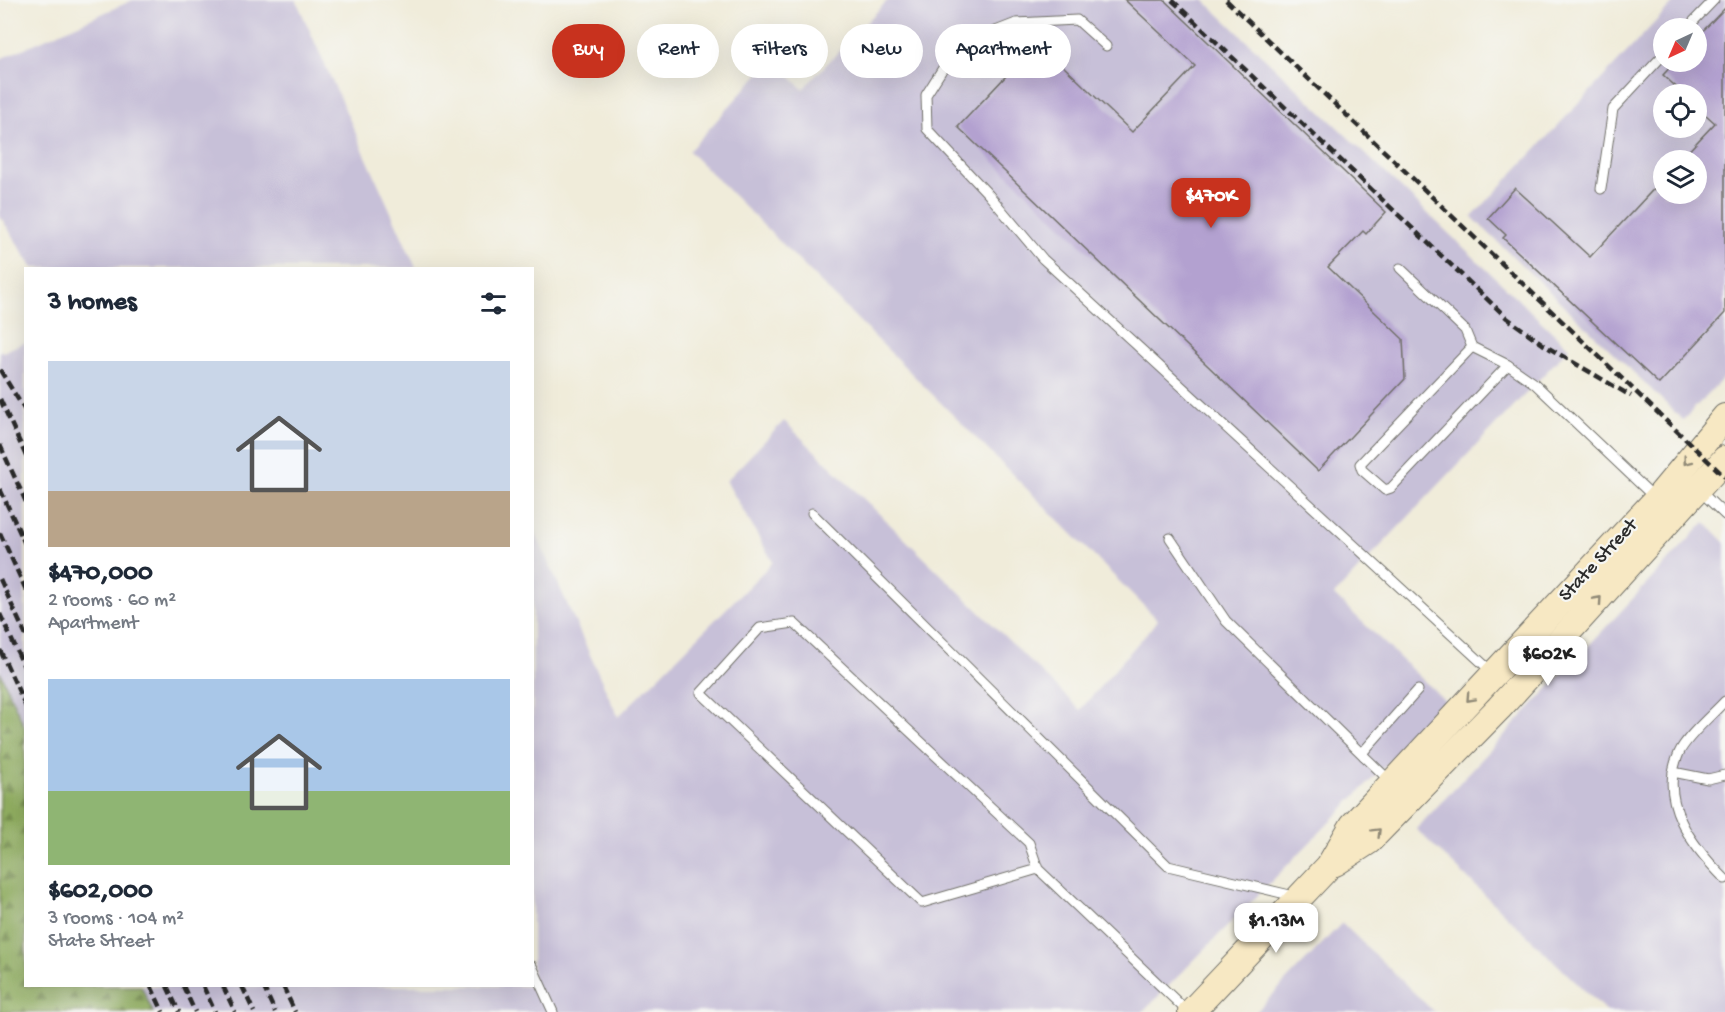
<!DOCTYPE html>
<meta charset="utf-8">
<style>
body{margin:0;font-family:"Gochi Hand",sans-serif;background:#f6f6f7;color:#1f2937;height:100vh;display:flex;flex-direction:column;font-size:22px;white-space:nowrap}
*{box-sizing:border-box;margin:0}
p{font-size:20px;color:#747a83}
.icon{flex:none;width:33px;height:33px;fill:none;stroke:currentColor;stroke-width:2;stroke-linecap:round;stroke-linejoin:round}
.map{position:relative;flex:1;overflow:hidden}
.sheet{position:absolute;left:24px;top:267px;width:510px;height:720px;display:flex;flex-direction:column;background:#fff;border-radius:0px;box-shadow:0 6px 24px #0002}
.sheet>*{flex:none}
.top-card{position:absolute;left:552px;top:24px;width:570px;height:54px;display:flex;gap:12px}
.needle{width:39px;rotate:224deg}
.fabs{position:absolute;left:1653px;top:18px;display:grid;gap:12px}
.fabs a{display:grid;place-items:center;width:54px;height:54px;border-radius:50%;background:#fff;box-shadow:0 6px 24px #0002;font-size:30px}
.price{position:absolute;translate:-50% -51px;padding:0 14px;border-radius:12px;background:#fff;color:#222;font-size:20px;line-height:39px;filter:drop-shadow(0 2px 3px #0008)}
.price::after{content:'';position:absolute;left:50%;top:36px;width:18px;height:14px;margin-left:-9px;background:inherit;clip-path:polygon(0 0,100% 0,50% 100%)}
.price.current{background:#c8321e;color:#fff}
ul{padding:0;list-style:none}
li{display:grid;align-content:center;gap:12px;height:318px;padding:0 24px}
li span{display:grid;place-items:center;height:186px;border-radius:0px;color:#555}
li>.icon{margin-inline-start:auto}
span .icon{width:108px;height:108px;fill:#fffc;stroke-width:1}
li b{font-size:26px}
h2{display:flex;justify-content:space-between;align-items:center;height:72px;padding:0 24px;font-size:26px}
.pill{padding:0 21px;border-radius:27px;background:#fff;box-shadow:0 6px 24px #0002;font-size:21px;line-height:54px}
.pill.current{background:#c8321e;color:#fff}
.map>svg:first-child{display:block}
.industrial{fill:#c7c0d8;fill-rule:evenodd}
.forest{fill:url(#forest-firs);stroke:#5e6c46;stroke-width:1.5}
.building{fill:#b3a1d0}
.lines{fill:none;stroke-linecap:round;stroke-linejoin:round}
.lane-casing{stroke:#706f68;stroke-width:11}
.secondary-casing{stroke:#706f68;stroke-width:28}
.lane{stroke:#fff;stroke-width:9}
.secondary{stroke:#f7e8c3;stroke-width:26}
.rail{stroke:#2b2b2b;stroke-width:4.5;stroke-dasharray:9 4.5;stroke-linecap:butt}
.oneway{stroke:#918a77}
.labels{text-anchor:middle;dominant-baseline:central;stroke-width:4.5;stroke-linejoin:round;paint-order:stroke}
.street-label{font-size:20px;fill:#2b2b2b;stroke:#f6f6f2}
</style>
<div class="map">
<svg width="1725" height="1012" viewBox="0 0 1725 1012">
<defs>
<pattern id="forest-firs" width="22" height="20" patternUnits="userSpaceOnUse" patternTransform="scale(1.5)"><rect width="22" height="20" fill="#90ad60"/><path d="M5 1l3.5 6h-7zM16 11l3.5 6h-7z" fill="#768d4f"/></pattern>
</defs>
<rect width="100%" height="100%" fill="#f6f6f2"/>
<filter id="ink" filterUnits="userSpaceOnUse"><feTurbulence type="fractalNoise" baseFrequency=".0167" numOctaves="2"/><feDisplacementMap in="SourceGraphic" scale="12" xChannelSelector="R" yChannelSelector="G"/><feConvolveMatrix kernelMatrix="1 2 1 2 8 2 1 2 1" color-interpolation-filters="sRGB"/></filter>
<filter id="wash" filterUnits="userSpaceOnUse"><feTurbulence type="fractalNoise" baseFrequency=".008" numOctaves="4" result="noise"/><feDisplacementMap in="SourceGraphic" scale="24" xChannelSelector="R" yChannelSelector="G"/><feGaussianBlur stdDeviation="1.35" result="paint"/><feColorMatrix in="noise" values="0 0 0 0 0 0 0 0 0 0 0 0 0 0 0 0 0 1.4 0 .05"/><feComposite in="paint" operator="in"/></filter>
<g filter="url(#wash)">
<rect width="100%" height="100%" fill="#f0ecda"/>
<g class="industrial">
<path d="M133,0h163l120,268h-383l-33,-52v-157z"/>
<path d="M888,0h316l365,348 -235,247 113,108 -304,309h-990l-12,-26h391l1,-458 85,189 155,-155 -47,-81 58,-60 296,289 78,-90 -469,-469 83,-92 31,30z"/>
<path d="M1676,0h49v376l-42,44 -211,-203zM1664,28h32v34h-32zM1664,94h32v34h-32zM1664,160h32v34h-32z"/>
<path d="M25,342v386l-25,-56v-322l3,2z"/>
<path d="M1705,522l20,20v470h-118l-191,-183z"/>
<path d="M1342,923l92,89h-178z"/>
</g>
<path class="forest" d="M0,672l25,56 1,258h115l12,26h-153z"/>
<g id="blocks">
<g class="building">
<path d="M1125,0h39l222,212 -20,22 -3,-3 -35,36 75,72 2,40 -87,92 -360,-344 80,-85 94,90 63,-66z"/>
<path d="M1725,8v305l-66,71 -156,-146 3,-3 -18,-17 27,-30 75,69 74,-79v16h32v-34h-16l35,-37 -19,-17v-12h-12l-21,-19 12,-13h21v-24z"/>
</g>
</g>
</g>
<g filter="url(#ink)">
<use href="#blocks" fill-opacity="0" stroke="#706f68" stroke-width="1.5"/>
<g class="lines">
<defs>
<g id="lane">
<path d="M1687,28l27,-28"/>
<path d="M1106,46l-29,-26 -61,3 -59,23 -31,49 1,34 62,66 54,64 449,413"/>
<path d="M1601,189l12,-80 51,-55"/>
<path d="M1400,268l65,62 7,17 -112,117 2,6 23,20 6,-2 117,-123 26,18 121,115"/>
<path d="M1472,347l36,18"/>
<path d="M1700,491l25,24"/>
<path d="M812,513l356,353 126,30"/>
<path d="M1170,538l56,83 138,135"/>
<path d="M1725,701c-12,13 -39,36 -46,52 -22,48 13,93 46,126"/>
<path d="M1673,772l35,7 17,-4"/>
<path d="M1390,781l-26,-25 -1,-4 55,-62"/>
<path d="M1038,869l-116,34 -221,-210 59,-65 34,-5 235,220 9,26 150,143"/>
<path d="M532,966l21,46"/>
</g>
<g id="secondary">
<path d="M1335,863l34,-22 130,-133 226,-249"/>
<path d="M1191,1012l138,-146 24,-41 304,-326 68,-82"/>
</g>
</defs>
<use href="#lane" class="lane-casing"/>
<use href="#secondary" class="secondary-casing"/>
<use href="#lane" class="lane"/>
<use href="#secondary" class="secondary"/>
<g class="rail">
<path d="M1172,0l335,318 40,29 84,49"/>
<path d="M1226,0l499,477"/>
<path d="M0,370l26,42"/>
<path d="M0,399l26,57"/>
<path d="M0,445l26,57"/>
<path d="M0,489l26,57"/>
<path d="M0,533l26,57"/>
<path d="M0,579l26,57"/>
<path d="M0,614l26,57"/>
<path d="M0,650l26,57"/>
<path d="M151,986l12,26"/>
<path d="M167,986l12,26"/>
<path d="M183,986l12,26"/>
<path d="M203,986l12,26"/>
<path d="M223,986l12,26"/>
<path d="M242,986l12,26"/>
<path d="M263,986l12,26"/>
<path d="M283,986l12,26"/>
</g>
</g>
<defs><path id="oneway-chevron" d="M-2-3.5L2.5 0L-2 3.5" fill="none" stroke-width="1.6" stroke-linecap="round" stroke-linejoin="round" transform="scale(1.5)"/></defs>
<g class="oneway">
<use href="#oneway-chevron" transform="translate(1687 461) rotate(128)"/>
<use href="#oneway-chevron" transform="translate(1598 600) rotate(-48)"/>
<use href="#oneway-chevron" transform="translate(1470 698) rotate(133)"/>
<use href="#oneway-chevron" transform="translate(1377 832) rotate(-45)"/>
</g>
</g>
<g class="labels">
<g class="street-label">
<text transform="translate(1599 561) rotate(-47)">State Street</text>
</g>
</g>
</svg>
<div class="fabs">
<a><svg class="needle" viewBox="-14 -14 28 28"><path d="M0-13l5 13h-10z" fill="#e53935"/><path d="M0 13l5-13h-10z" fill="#747a83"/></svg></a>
<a><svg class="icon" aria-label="locate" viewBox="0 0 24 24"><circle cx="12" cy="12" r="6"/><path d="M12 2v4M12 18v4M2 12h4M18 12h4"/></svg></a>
<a><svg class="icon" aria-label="layers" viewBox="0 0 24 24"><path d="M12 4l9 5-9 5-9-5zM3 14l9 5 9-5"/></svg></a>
</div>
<b class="price current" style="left:1211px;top:229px">$470K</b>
<b class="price" style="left:1548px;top:687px">$602K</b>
<b class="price" style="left:1276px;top:954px">$1.13M</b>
<div class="top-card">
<a class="pill current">Buy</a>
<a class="pill">Rent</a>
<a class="pill">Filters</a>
<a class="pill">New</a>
<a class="pill">Apartment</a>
</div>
<section class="sheet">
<h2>3 homes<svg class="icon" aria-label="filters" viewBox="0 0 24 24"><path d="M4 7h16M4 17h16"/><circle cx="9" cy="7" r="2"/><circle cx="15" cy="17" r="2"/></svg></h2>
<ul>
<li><span style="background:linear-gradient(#c9d6e8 70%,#b9a48a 0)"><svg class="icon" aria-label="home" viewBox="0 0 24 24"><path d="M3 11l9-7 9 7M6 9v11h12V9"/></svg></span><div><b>$470,000</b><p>2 rooms · 60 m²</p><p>Apartment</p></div></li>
<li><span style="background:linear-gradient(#a9c7e8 60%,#8fb573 0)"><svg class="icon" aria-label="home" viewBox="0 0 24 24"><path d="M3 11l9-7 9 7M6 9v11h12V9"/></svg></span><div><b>$602,000</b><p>3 rooms · 104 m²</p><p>State Street</p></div></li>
</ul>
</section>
</div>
